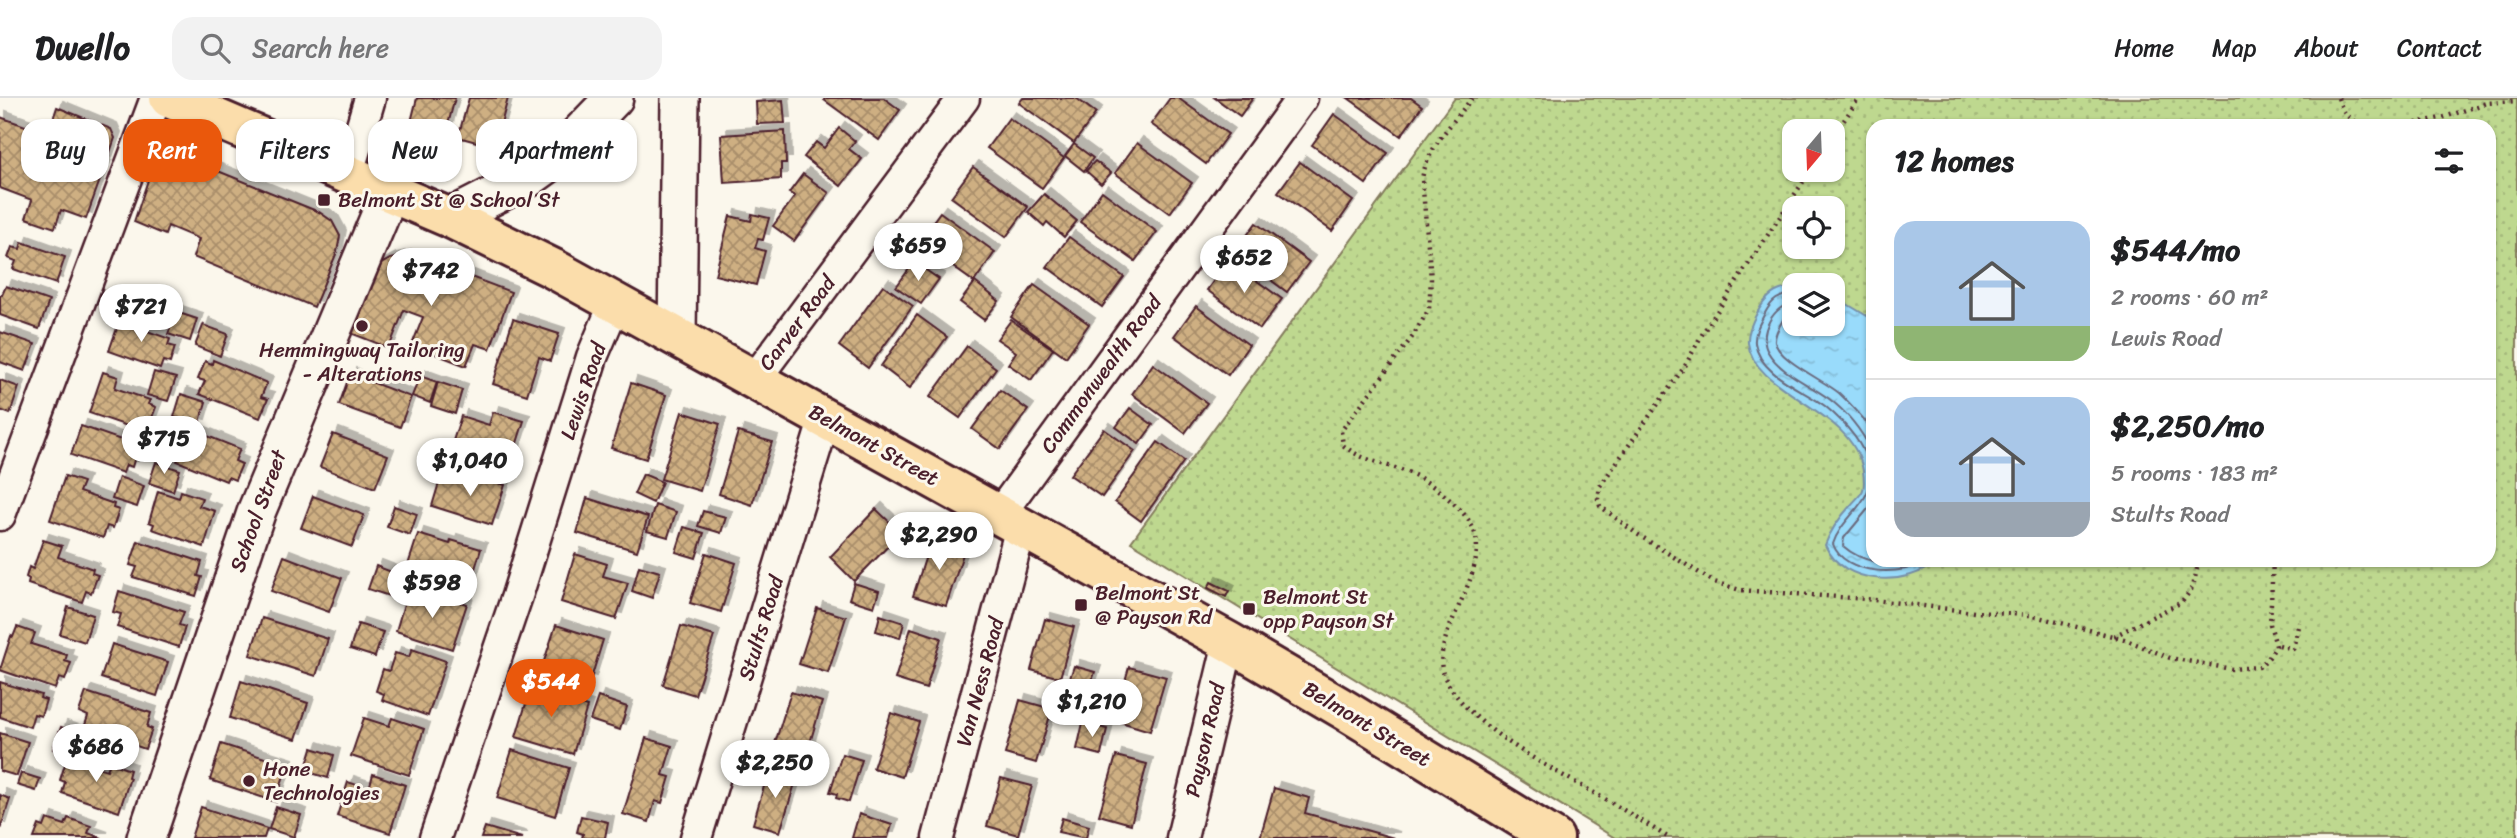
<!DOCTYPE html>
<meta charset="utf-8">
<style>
body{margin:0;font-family:Sriracha,sans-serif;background:#f2f2f2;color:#202124;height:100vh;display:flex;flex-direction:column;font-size:26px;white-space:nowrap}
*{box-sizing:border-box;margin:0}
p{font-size:23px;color:#757577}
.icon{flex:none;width:38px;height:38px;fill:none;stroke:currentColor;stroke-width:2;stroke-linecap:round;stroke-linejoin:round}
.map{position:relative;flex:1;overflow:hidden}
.side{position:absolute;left:1866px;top:21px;width:630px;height:448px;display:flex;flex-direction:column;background:#fff;border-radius:21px;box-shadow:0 2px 5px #0004}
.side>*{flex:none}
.hud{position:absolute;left:21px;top:21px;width:665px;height:63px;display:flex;gap:14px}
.needle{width:46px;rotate:199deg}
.buttons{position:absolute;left:1782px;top:21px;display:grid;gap:14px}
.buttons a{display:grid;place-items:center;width:63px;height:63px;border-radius:14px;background:#fff;box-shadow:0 2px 5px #0004;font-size:35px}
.price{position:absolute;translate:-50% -60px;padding:0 16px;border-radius:24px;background:#fff;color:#222;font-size:23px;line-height:46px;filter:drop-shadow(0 2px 4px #0008)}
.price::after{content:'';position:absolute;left:50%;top:42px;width:21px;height:16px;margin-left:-10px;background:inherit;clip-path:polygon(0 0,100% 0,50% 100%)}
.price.active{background:#ea580c;color:#fff}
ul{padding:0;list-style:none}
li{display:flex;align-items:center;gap:21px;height:175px;padding:0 28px}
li+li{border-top:2px solid #e0e0e0}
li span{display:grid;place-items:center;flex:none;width:196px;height:140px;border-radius:21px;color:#555}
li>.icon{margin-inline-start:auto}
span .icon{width:84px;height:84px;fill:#fffc;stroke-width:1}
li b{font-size:30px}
h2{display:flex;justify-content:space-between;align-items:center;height:84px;padding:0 28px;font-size:30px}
.chip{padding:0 24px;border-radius:21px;background:#fff;box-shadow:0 2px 5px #0004;font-size:24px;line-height:63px}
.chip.active{background:#ea580c;color:#fff}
header{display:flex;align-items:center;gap:42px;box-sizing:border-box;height:98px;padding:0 35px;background:#fff;border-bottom:2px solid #e0e0e0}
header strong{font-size:33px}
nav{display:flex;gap:38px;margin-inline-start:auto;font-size:24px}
.search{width:490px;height:63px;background:#f2f2f2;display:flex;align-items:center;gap:18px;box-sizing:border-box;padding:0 24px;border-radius:21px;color:#757577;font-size:26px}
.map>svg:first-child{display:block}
.grass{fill:url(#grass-dots);stroke:#847c5d;stroke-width:2;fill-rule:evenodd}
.water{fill:url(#water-ripples);stroke:#7990a8;stroke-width:2}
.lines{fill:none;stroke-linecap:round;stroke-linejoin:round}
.shore{stroke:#6a6a7e;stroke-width:2}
.building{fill:url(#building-cross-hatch);stroke:#4a1f2b;stroke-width:2;filter:url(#shadow)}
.minor-casing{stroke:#4a1f2b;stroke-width:35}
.tertiary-casing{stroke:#4a1f2b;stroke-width:42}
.primary-casing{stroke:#4a1f2b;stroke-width:44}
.path{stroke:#4a1f2b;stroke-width:4.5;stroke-dasharray:2 5;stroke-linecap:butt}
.minor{stroke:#fbf7ec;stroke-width:30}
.tertiary{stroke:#fbf7ec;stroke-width:37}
.primary{stroke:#fbddab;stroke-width:38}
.poi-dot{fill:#4a1f2b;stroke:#fbf7ec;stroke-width:2.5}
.labels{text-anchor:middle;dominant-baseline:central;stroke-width:6;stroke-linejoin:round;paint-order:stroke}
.poi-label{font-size:21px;fill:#4a1f2b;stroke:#fbf7ec;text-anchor:start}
.street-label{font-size:21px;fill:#4a1f2b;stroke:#fbf7ec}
</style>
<header>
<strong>Dwello</strong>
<div class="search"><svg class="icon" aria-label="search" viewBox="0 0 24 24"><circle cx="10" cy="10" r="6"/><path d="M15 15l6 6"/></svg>Search here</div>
<nav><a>Home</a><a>Map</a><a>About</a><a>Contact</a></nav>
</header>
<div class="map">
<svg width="2517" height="740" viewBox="0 0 2517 740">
<defs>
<pattern id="grass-dots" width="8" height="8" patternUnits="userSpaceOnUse" patternTransform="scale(1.75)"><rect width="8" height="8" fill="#bed88f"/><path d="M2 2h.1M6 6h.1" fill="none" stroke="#a5b97c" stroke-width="1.8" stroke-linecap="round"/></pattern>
<pattern id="water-ripples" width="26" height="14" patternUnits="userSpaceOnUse" patternTransform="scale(1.75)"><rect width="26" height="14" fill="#99dbfb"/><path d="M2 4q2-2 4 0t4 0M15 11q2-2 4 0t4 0" fill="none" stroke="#85bcd7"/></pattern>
<pattern id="building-cross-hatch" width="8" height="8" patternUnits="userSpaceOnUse" patternTransform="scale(1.75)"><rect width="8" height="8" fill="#ceaf82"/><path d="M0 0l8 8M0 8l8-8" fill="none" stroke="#a98e6b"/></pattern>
<filter id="shadow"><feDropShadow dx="6" dy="-6" stdDeviation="0" flood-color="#0004"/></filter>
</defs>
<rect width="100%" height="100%" fill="#fbf7ec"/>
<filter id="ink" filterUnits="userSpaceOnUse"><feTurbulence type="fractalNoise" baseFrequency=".0143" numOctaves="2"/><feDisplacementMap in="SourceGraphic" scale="14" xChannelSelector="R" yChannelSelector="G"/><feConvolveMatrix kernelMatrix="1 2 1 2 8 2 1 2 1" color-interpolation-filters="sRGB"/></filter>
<g filter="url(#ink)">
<path class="grass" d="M1455,0h1062v740h-902l-484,-296zM1872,28h616v434h-616zM1794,33h38v39h-38zM1794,110h38v39h-38zM1794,187h38v39h-38z"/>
<path class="water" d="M1794,189v37h38v-29l40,24v241h66c-30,28 -95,26 -113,-15 6,-16 15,-28 26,-40 3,-4 8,-8 11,-13 3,-5 2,-14 1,-21 -10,-63 -109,-77 -115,-128 -1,-11 4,-21 9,-30 9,-17 18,-24 37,-26z"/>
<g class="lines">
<g class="shore">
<path d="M1794,196c-15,1 -22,6 -29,19 -5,10 -11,19 -10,30 5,32 47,46 70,63 18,15 38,36 44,60 10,34 -27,49 -36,78 11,32 71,33 95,16"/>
<path d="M1794,205c-20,1 -37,31 -26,49 12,21 41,32 60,46 19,14 34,33 44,54"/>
<path d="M1794,215l-9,3c-4,8 -11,17 -10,26 3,18 50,39 64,51 13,12 23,23 33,37"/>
<path d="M1872,406l-28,34 -1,8c18,16 43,20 66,14"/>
</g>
</g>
<g class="building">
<path d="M417,0h38l-10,38 -35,-10z"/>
<path d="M469,0h39l-13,49 -37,-10z"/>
<path d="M825,0h59l16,12 -21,30 -55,-40z"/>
<path d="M1023,0h53l20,15 -22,30 -55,-40z"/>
<path d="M1170,0h8l50,36 -22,30 -55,-40z"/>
<path d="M1215,0h38l-13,18z"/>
<path d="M1348,0h63l11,8 -21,30z"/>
<path d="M783,2l2,23 -28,1 -1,-22z"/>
<path d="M57,9l54,22 4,9 -29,81 -25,-9 -6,18 -29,-10 6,-18 -32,-12v-71l48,17z"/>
<path d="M1334,16l54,39 -22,31 -54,-39z"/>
<path d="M1009,20l55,40 -22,30 -55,-40z"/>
<path d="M839,30l16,13 -6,8 13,10 -21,27 -37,-29 12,-15 8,6z"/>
<path d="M785,33l1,32h-5v16l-57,4 -3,-48z"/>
<path d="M1137,45l55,40 -22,30 -55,-40z"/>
<path d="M1074,46l19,14 -9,13 -19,-15z"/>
<path d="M171,54l148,60 13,9 8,15 -3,16 -23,55 -121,-50 6,-18 -31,-13 -3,9 -31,-13 23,-69z"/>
<path d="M1095,63l16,12 -10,11 -15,-13z"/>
<path d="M1300,64l53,39 -21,30 -54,-39z"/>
<path d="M973,69l55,40 -22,30 -55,-40z"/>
<path d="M803,76l26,19 -35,48 -21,-15 22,-30 -6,-3z"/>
<path d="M1102,93l55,41 -22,29 -55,-39z"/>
<path d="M1044,96l33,27 -13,16 -17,-15 -3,4 -16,-14z"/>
<path d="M940,114l55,40 -21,30 -56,-40z"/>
<path d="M752,116l17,4 -6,22 -5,-1 -3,9 10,3 -9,34 -41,-10 15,-59 21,5z"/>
<path d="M1256,125l53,39 -22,30 -53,-39z"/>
<path d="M1069,139l55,40 -22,30 -55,-40z"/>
<path d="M22,144l43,15 -9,27 -43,-15 3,-8 -8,-3 4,-11 8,2z"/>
<path d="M406,158l12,1 93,35 -21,57 -15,-5 -9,22 -54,-21 11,-28 -19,-7 -15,38 -41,-16 31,-67 11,-6z"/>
<path d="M1228,162l54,39 -22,30 -53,-39z"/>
<path d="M914,164l25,17 -18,25 -25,-17z"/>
<path d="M975,184l24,19 -15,19 -24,-18z"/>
<path d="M883,187l30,21 -45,62 -29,-22z"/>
<path d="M1034,187l55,39 -23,33 -55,-40z"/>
<path d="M6,188l43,15 -10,28 -39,-14v-20h2z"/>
<path d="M1196,208l53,39 -21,30 -54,-39z"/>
<path d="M176,214l21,7 -7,22 -22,-7z"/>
<path d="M122,216l14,4 -3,8 37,13 -2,6 7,2 -5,16 -7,-2 -3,8 -51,-18z"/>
<path d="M917,217l30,22 -37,51 -29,-22z"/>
<path d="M513,221l46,15 -9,27 -11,-4 -12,38 -34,-11z"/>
<path d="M1011,222l42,29 -22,31 -23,-16 8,-12 -19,-13z"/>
<path d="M204,225l-1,2 25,9 -8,22 -25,-10z"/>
<path d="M0,234l35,12 -10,27 -25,-9z"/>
<path d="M967,248l29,22 -36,50 -30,-21z"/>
<path d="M213,262l54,23 -6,14 7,2 -8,19 -61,-24 6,-13 -7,-2 7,-18 7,3z"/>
<path d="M1153,266l54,39 -22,30 -53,-39z"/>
<path d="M103,274l15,5 -3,11 35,12 -2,4 8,3 -6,16 -7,-3 -4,10 -50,-17z"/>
<path d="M154,274l22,6 -8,23 -21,-6z"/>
<path d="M350,276l61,23 -11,30 -61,-22z"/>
<path d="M420,278l17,6 -7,21 -18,-7z"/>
<path d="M0,282l19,7 -9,27 -10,-4z"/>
<path d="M438,284l24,8 -7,24 -24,-8z"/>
<path d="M631,285l35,12 -20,64 -35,-11z"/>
<path d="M1000,292l28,20 -28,39 -28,-20z"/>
<path d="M181,296l25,8 -7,23 -25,-8z"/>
<path d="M1130,310l23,17 -14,19 -23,-17z"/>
<path d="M493,314l31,9 -15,47 -59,-18 11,-34 28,9z"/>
<path d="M682,314l38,12 -20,67 -39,-12z"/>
<path d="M81,328l52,18 -3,8 6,2 -4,13 -6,-2 -3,8 -52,-18z"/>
<path d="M190,331l50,20 -5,12 7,3 -7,16 -7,-3 -2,4 -49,-20 5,-11 -7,-3 7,-17 7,3z"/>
<path d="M1104,331l31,22 -33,46 -32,-22z"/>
<path d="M738,334l34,10 -20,63 -33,-11z"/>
<path d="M333,336l55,21 -13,33 -55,-21z"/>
<path d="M138,337l19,7 -4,12 -19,-7z"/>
<path d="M1158,344l26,19 -43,60 -26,-19z"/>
<path d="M156,364l24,8 -7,21 -24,-8z"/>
<path d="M643,376l19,8 -9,21 -19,-9z"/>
<path d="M65,378l18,6 -4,10 35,12 -1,4 6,2 -6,18 -6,-2 -4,12 -53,-18z"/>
<path d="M441,378l31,10 3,-10 30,9 -13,40 -60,-19z"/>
<path d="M119,379l25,9 -7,21 -25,-8z"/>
<path d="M158,393l21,7 2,-7 21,7 -3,8 16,5 -11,36 -52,-18 2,-5 -5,-2z"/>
<path d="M313,398l51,19 -12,32 -51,-19z"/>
<path d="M587,400l61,19 -11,34 -60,-18z"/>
<path d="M655,407l21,7 -8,25 -21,-6z"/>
<path d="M394,408l23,8 -7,21 -23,-8z"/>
<path d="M876,411l25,24 -47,48 -24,-24z"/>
<path d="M703,413l23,6 -5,16 -23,-7z"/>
<path d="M684,429l20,6 -8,25 -20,-6z"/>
<path d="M418,436l32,10 1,-4 30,9 -11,36 -62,-20z"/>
<path d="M932,439l33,11 -19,58 -33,-10z"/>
<path d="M43,442l19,6 -4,11 35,12 -1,4 6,2 -7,18 -5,-2 -4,11 -54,-18 1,-5 -3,-2 3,-10 4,2z"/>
<path d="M138,443l64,21 -4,14 4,1 -6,19 -63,-19 4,-10 -7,-2z"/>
<path d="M706,455l30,10 -15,49 -31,-9z"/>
<path d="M575,456l32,10 -4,12 25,7 -12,36 -55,-17z"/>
<path d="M284,458l58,22 -13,34 -58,-21z"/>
<path d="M376,468l21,8 -8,22 -21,-7z"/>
<path d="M639,468l21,6 -8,26 -20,-7z"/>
<path d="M1211,484l18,9 -3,6 -18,-9z"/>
<path d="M854,485l25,8 -5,16 -25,-8z"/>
<path d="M119,493l65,21 -5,13 6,2 -6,20 -62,-20 4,-13 -8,-2z"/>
<path d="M430,494l37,12 -15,45 -56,-18 10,-34 20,7z"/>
<path d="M68,509l25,8 -8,27 -25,-8z"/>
<path d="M817,510l29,9 -18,56 -29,-9z"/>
<path d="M880,517l24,8 -4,15 -24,-7z"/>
<path d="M262,520l66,21 -12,37 -66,-21z"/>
<path d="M1045,521l29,8 -14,51 -29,-8z"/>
<path d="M358,526l25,8 -8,25 -25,-8z"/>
<path d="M556,527l47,15 -13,42 -48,-15z"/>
<path d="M681,528l33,10 -19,59 -32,-10z"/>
<path d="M17,529l18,6 -4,11 36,11 -2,6 6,2 -6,17 -6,-2 -4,11 -55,-19 11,-34 2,1z"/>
<path d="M911,530l30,10 -15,51 -31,-10z"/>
<path d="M112,546l56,18 -11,34 -56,-18z"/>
<path d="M412,551l34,12 -18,55 -46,-16 2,-6 -8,-3 7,-22 6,2 6,-18 14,4z"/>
<path d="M1074,568l21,6 -9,27 -21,-6z"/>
<path d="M1129,569l37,10 -16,54 -36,-11z"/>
<path d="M533,582l33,10 -3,10 24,7 -14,47 -57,-17z"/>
<path d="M241,583l67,22 -12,36 -66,-21z"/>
<path d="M0,584l41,13 -1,3 6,2 -5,16 -7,-2 -4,13 -30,-10z"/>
<path d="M86,594l65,21 -4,14 5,2 -7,20 -61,-21 4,-12 -9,-4z"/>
<path d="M791,594l31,10 -15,51 -32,-10z"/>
<path d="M598,599l29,10 -7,23 -30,-10z"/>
<path d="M1020,602l32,9 -16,54 -31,-9z"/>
<path d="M891,615l28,9 -17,55 -29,-9z"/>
<path d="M364,620l25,8 3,-8 32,11 -15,46 -58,-19z"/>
<path d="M1083,625l24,6 -6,26 -24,-6z"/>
<path d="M61,629l24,8 -8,23 -24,-9z"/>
<path d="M0,635l28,9 -11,34 -17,-5z"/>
<path d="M646,640l26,8 -9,29 7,2 -8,26 -7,-2 -6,21 -26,-8z"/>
<path d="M221,646l66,21 -11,37 -66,-22z"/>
<path d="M312,650l22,7 -6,23 -23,-7z"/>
<path d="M512,652l57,18 -14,48 -58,-18z"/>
<path d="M842,656l20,6 -13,42 -13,-4 1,-4 -7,-2z"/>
<path d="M1116,658l31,8 -16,60 -32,-9z"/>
<path d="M73,661l34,11 3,-7 20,7 -2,7 2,1 -11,34 -57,-19 3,-11 -5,-2 6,-19 6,2z"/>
<path d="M769,671l28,8 -17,55 -27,-8z"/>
<path d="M21,675l19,6 -4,12 -19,-6z"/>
<path d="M373,676l32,11 -15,48 -53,-17 11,-34 21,7z"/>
<path d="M1001,680l31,8 -14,49 -31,-9z"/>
<path d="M1274,690l35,10 -4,15 89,25h-134z"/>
<path d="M0,697l10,4 -10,31z"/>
<path d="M201,709l66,22 -3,9h-73z"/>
<path d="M276,709l25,8 -7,22 -25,-8z"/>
<path d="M859,716l33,11 -4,13h-36z"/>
<path d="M581,718l27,6 -3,16h-23l1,-4 -6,-2z"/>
<path d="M68,720l23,8 -3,7 14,5h-68l5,-13 5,2 3,-8 18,6z"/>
<path d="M1062,720l27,8 -3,12 -28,-6z"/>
<path d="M485,729l37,11h-41z"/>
</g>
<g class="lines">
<defs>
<g id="minor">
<path d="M348,75l22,-75"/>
<path d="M755,281l209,-281"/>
<path d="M0,417l156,-417"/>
<path d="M999,417l303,-417"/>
<path d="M435,740l82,-242 75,-239 23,-54"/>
<path d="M696,740l129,-420"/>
<path d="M938,740l83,-311"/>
<path d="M1182,740l47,-196"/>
</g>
<g id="tertiary">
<path d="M450,120l80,-41 25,-18 59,-61"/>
<path d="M677,237l3,-237"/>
<path d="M146,740l111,-328 133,-318"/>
</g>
<path id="primary" d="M169,0l281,120 102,50 677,374 116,68 209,128"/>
</defs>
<use href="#minor" class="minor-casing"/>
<use href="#tertiary" class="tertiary-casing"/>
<use href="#primary" class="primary-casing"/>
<g class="path">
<path d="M1472,0c-19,25 -45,50 -50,81l9,100 -2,30 -16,27 -72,95 2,14c20,17 45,19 69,29 17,7 47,31 57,47 32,46 -45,115 -24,157 25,50 104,89 151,116 25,14 49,29 73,44"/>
<path d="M2338,0c7,19 11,22 30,28"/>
<path d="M2402,28l43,-9 41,-14 31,-2"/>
<path d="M1832,40l27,-40"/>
<path d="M1811,72l-107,161 -19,35 -85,120 -2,13 2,7 37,28 77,48 26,8 126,9 108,13 56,3 94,24 46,19 62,11 27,-2 10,-10 7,-11 -6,-22 3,-64"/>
<path d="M2114,538l68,-34 11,-15 6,-27"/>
<path d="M2279,547l14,4 6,-27"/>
</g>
<use href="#minor" class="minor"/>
<use href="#tertiary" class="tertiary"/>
<use href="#primary" class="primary"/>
</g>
</g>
<g class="poi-dot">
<rect x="317" y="95" width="14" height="14" rx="3.5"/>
<circle cx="362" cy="228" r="7"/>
<rect x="1074" y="500" width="14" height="14" rx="3.5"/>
<rect x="1242" y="504" width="14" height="14" rx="3.5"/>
<circle cx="249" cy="683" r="7"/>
</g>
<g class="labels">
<g class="poi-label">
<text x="338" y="102">Belmont St @ School St</text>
<text x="362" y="252" text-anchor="middle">Hemmingway Tailoring<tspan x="362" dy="24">- Alterations</tspan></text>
<text x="1095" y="495">Belmont St<tspan x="1095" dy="24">@ Payson Rd</tspan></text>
<text x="1263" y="499">Belmont St<tspan x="1263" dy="24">opp Payson St</tspan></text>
<text x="263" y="671">Hone<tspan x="263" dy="24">Technologies</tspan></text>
</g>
<g class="street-label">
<text transform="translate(797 225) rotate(-53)">Carver Road</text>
<text transform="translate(1101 276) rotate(-54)">Commonwealth Road</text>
<text transform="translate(583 293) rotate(-71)">Lewis Road</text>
<text transform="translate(874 347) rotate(29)">Belmont Street</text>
<text transform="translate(258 413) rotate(-70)">School Street</text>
<text transform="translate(761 530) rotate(-73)">Stults Road</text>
<text transform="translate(980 584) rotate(-75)">Van Ness Road</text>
<text transform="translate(1367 626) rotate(31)">Belmont Street</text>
<text transform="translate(1205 642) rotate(-77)">Payson Road</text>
</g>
</g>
</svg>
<div class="buttons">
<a><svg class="needle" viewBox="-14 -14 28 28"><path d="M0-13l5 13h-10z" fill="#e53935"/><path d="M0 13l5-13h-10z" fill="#757577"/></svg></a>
<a><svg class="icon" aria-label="locate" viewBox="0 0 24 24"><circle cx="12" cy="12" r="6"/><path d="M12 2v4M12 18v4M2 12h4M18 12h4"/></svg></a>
<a><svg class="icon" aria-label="layers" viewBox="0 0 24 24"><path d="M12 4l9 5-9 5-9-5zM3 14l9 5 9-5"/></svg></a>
</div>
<b class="price" style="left:918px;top:185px">$659</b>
<b class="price" style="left:1244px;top:197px">$652</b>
<b class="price" style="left:431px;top:210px">$742</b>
<b class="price" style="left:141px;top:246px">$721</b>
<b class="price" style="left:164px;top:378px">$715</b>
<b class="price" style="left:470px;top:400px">$1,040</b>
<b class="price" style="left:939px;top:474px">$2,290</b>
<b class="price" style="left:432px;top:522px">$598</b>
<b class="price active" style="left:551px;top:621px">$544</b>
<b class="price" style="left:1092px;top:641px">$1,210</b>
<b class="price" style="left:96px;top:686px">$686</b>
<b class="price" style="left:775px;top:702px">$2,250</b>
<div class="hud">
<a class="chip">Buy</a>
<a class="chip active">Rent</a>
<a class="chip">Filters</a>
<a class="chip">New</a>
<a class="chip">Apartment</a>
</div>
<section class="side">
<h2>12 homes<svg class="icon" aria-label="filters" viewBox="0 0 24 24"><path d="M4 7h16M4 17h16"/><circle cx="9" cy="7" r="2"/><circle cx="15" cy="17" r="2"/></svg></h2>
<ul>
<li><span style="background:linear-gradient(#a9c7e8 75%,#8fb573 0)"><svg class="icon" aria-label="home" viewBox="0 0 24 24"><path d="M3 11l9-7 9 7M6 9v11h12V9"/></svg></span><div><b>$544/mo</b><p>2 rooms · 60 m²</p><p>Lewis Road</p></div></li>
<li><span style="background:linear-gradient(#a9c7e8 75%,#9aa5b1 0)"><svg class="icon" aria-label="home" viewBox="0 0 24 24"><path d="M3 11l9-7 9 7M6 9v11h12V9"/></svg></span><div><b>$2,250/mo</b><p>5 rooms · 183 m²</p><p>Stults Road</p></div></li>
</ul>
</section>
</div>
